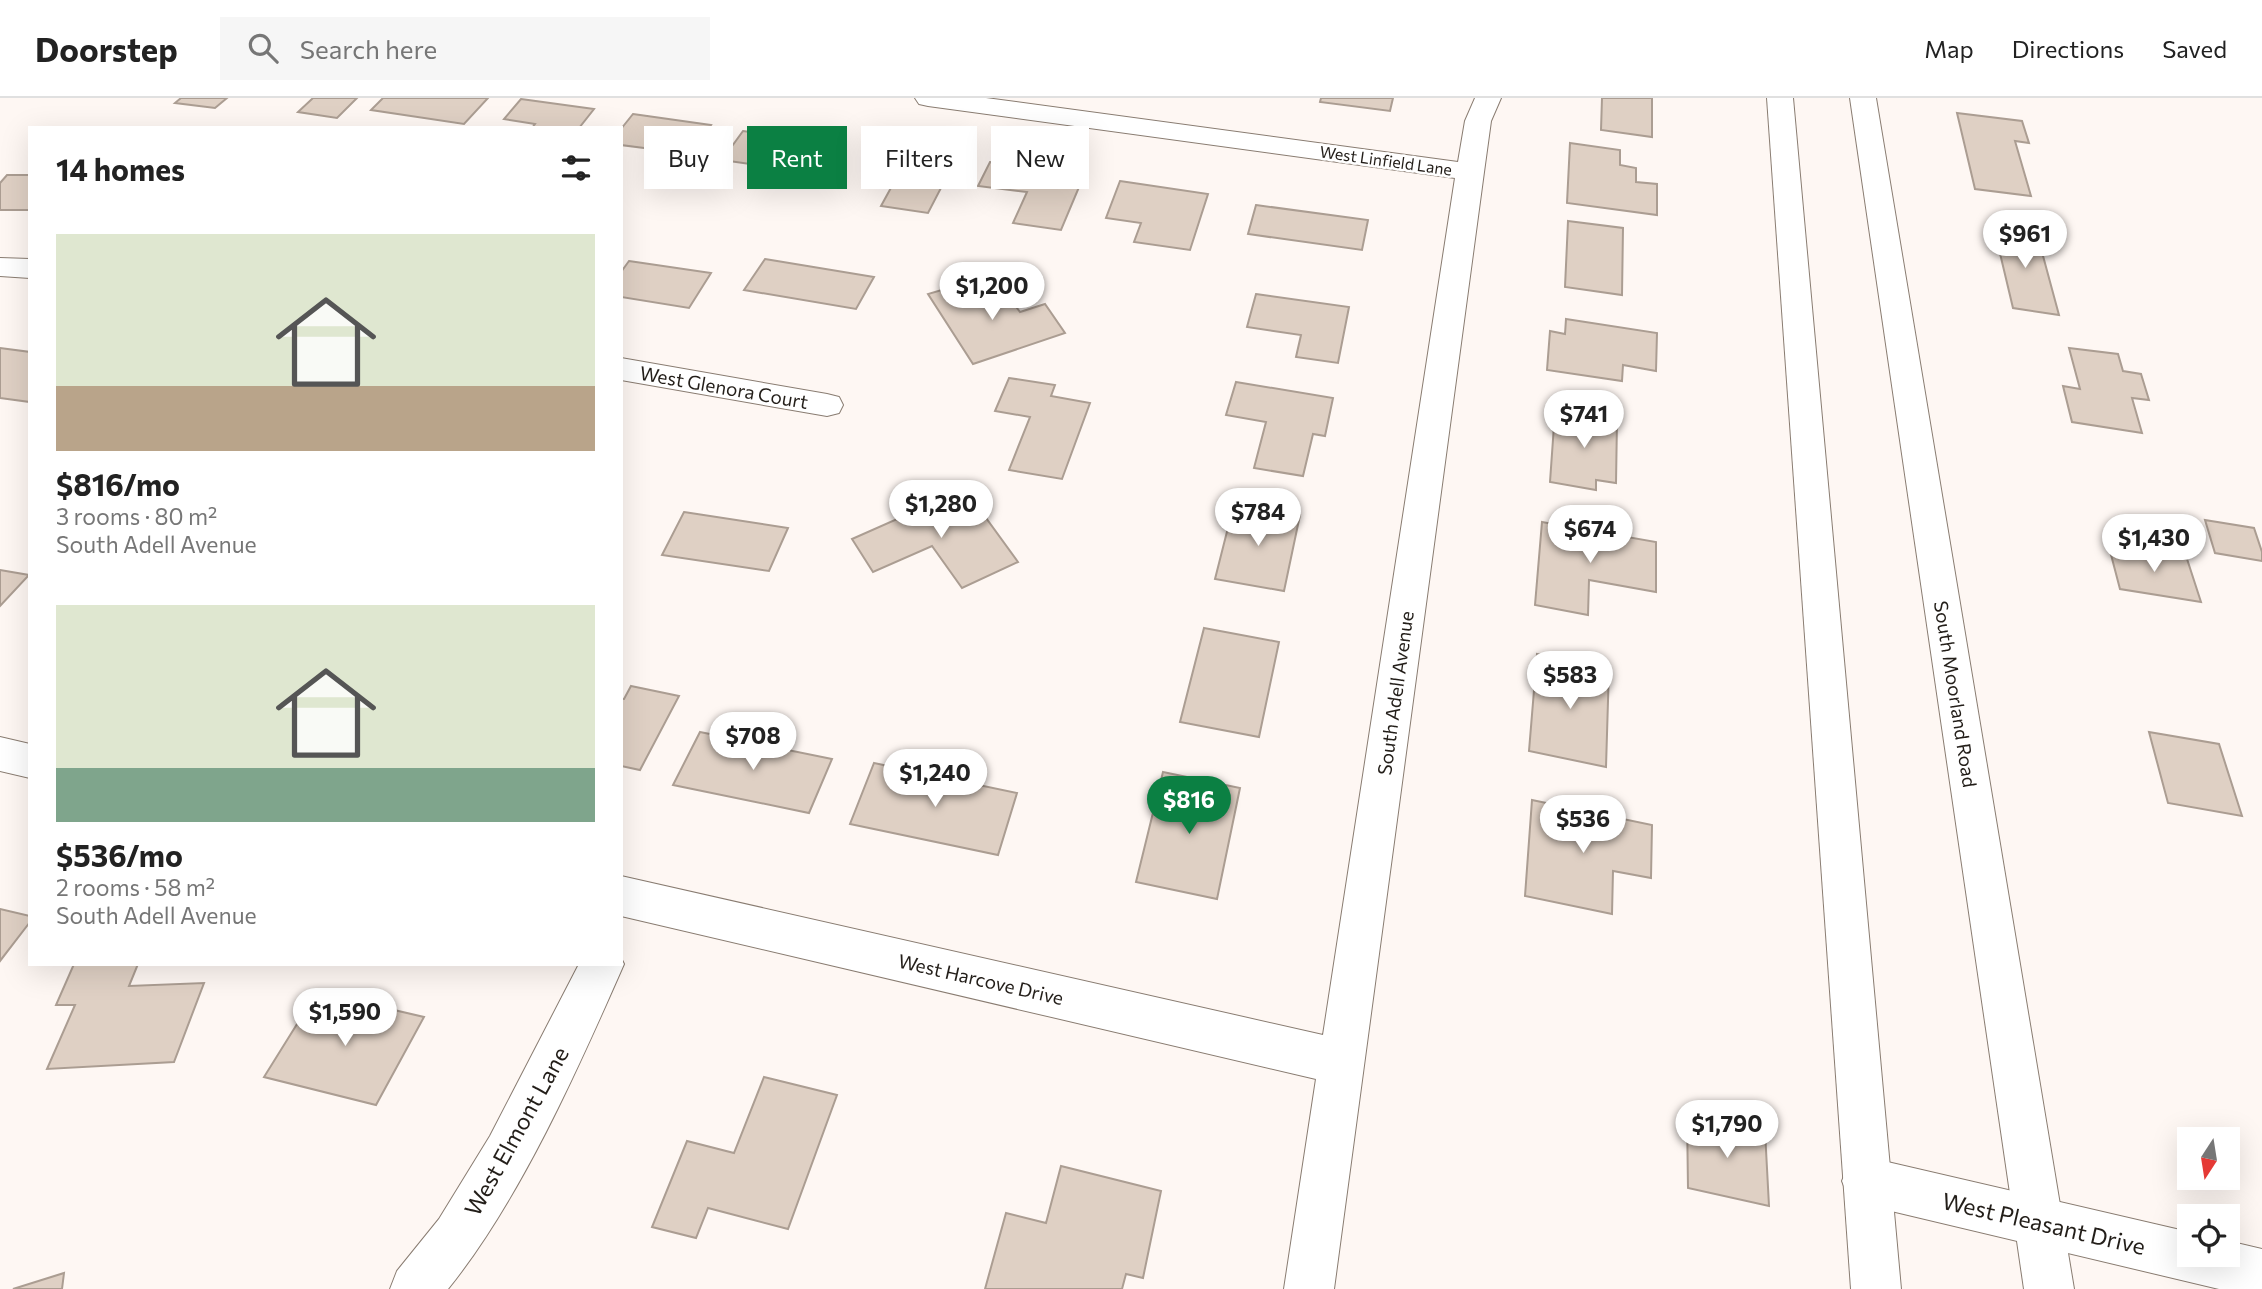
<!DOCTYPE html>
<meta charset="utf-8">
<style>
body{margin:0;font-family:Commissioner,sans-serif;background:#f6f6f6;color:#222;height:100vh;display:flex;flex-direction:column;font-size:26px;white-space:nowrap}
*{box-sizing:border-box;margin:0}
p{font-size:23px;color:#767676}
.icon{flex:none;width:38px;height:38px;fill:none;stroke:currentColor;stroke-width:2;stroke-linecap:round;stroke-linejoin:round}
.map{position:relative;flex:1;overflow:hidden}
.panel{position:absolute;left:28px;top:28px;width:595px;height:840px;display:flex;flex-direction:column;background:#fff;border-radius:0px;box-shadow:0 7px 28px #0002}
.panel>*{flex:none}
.guide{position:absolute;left:644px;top:28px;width:665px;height:63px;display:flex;gap:14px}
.needle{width:46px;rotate:192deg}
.controls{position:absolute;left:2177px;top:1029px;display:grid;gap:14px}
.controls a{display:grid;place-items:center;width:63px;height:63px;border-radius:0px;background:#fff;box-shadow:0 7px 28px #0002;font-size:35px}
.price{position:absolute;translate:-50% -60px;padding:0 16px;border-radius:24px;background:#fff;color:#222;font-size:23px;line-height:46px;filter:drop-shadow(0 2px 4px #0008)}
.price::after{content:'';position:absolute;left:50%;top:42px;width:21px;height:16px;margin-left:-10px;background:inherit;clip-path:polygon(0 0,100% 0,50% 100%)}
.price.on{background:#0b8043;color:#fff}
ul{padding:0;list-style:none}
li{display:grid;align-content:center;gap:14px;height:371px;padding:0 28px}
li span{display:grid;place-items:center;height:217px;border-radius:0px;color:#555}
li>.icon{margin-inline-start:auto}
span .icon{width:126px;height:126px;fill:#fffc;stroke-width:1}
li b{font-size:30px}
h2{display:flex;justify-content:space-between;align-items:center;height:84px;padding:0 28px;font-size:30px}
.tag{padding:0 24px;border-radius:0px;background:#fff;box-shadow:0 7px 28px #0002;font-size:24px;line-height:63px}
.tag.on{background:#0b8043;color:#fff}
header{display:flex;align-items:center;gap:42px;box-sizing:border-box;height:98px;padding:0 35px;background:#fff;border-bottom:2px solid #e0e0e0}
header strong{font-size:33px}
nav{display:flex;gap:38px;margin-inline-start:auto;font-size:24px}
.search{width:490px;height:63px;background:#f6f6f6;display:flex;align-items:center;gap:18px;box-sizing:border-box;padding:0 24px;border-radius:0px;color:#767676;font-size:26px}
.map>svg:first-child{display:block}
.building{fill:#dfd0c4;stroke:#ab9d92;stroke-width:2}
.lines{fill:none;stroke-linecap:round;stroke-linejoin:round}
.minor-casing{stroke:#897c71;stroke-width:2}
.secondary-casing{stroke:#897c71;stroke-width:2}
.minor{fill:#fff;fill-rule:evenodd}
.secondary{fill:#fff;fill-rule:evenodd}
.labels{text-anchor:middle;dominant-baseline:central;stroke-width:5;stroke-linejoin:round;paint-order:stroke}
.far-street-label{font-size:16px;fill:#231e19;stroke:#fff}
.street-label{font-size:19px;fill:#231e19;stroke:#fff}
.near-street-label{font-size:23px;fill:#231e19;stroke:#fff}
</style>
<header>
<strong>Doorstep</strong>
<div class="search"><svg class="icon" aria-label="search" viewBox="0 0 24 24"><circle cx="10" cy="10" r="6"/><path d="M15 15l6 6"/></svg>Search here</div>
<nav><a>Map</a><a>Directions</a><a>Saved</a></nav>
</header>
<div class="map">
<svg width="2262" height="1191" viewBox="0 0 2262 1191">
<rect width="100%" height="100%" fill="#fef7f3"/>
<g class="building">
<path d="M181,0h46l-12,10 -40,-5z"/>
<path d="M313,0h44l-20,20 -39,-6z"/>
<path d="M383,0h105l-24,26 -93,-14z"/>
<path d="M1321,0h72l-3,13 -70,-9z"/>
<path d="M1602,0h50v39l-51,-7z"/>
<path d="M521,1l73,10 -15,19h-47l3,-4 -31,-5z"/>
<path d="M1957,15l65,8 7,22 -14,-2 16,55 -56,-7z"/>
<path d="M633,16l78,11 -27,37 -29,-4 5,-8 -39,-5v-16z"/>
<path d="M743,33l94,13 -18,30 -97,-14z"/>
<path d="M1570,45l50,7v15l16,3v14l21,2v31l-90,-12z"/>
<path d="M885,51l71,10 -28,54 -47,-7 17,-31 -26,-4z"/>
<path d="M990,64l65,9 -2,5 29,4 -21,50 -48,-7 14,-31 -49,-6z"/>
<path d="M7,77h23v35h-30v-27z"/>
<path d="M1120,83l88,13 -18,56 -56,-8 7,-19 -35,-5z"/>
<path d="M1256,107l112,15 -6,30 -114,-16z"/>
<path d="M1568,123l55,7 -1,67 -57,-8z"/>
<path d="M1993,126l43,6 23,85 -46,-7z"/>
<path d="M765,161l109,18 -18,32 -112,-19z"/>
<path d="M629,163l82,12 -22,35 -68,-11v-25z"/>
<path d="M969,184l12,18 24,-8 15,20 25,-8 20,29 -92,31 -45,-70z"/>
<path d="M1256,196l93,13 -11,56 -42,-6 5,-22 -54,-8z"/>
<path d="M1566,221l91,14 -1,38 -33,-6 -1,16 -75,-11 3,-39 15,3z"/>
<path d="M0,250l30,4v50l-30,-4z"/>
<path d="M2069,250l49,6 5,17 18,3 8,26 -17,-2 10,35 -70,-11 -9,-36 17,3z"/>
<path d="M1009,280l46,7 -4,11 39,7 -28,76 -53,-9 21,-53 -35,-6z"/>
<path d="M1236,284l97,16 -8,38 -12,-2 -10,42 -49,-8 12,-46 -40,-7z"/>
<path d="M1555,313l62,9 -1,63 -20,-3v10l-46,-8z"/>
<path d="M965,391l53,73 -56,26 -30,-42 -59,26 -21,-33z"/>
<path d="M1234,406l66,11 -16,76 -69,-12z"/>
<path d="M684,414l104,16 -19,43 -107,-16z"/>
<path d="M2205,422l49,8 8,24v9l-47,-8z"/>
<path d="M1542,424l114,20v50l-67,-12 -1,35 -53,-10z"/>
<path d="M2109,449l78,12 14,43 -81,-13z"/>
<path d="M0,472l29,5 -29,31z"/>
<path d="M1204,530l75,14 -20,95 -79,-15z"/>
<path d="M1537,556l72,14 -3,99 -77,-16z"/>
<path d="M631,588l48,10 -39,74 -19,-4v-67h3z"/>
<path d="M700,634l132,27 -23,54 -136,-28z"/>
<path d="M2149,634l70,12 23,72 -74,-13z"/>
<path d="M874,665l143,30 -19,62 -148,-31z"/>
<path d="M1163,674l77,16 -23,111 -81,-17z"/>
<path d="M1532,702l120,25 -1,53 -38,-7 -1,43 -87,-18z"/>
<path d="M0,811l30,7v6l-30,39z"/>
<path d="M74,866h64l-9,22 75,-3 -30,79 -127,7 28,-64h-19z"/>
<path d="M317,894l107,25 -48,88 -112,-28z"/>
<path d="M764,979l73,18 -49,134 -80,-21 -12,30 -44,-11 35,-86 47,12z"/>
<path d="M1687,1016l78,17 4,75 -81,-18z"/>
<path d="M1061,1068l100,25 -18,87 -17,-4 -4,15h-137l21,-76 40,10z"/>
<path d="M64,1175l-2,16h-49z"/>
</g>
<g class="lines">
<defs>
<g id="minor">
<path d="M915,0h71l472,64 7,-41 10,-23h26l-10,23 -7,51 -150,1117h-50l32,-210 -695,-163v-40l702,159 132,-857 -527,-72 -9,-2z"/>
<path d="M0,160l30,1v19l-30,-2z"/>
<path d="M621,260l206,36 12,3 4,8 -4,8 -12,3 -206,-36z"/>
<path d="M0,639l30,7v34l-30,-7z"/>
<path d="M621,860l3,6c-46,105 -104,236 -176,325h-58l7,-18 42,-52 51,-83 89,-172h42z"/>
<path d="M1866,1059l323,75v23h39v-14l34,8v40h-43l-353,-84 -17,-7 -7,-17 7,-17z"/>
</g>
<g id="secondary">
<path d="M1767,0h26l108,1191h-50z"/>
<path d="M1850,0h26l198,1191h-50z"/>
</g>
</defs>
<use href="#minor" class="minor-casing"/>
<use href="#secondary" class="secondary-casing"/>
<use href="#minor" class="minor"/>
<use href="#secondary" class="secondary"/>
</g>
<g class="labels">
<g class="far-street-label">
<text transform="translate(1386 62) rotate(8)">West Linfield Lane</text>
</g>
<g class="street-label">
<text transform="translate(724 289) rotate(10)">West Glenora Court</text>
<text transform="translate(1395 595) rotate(-82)">South Adell Avenue</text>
<text transform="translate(1956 596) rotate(81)">South Moorland Road</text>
<text transform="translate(981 881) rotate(13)">West Harcove Drive</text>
</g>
<g class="near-street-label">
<text transform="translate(516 1033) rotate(-61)">West Elmont Lane</text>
<text transform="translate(2044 1125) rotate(13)">West Pleasant Drive</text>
</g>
</g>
</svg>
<div class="controls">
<a><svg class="needle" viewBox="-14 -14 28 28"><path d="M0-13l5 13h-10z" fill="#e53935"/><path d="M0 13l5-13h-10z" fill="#767676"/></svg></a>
<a><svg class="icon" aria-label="locate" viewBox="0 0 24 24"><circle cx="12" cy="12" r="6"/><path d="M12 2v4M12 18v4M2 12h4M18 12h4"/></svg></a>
</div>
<b class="price" style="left:2025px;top:172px">$961</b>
<b class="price" style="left:992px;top:224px">$1,200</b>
<b class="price" style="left:1584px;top:352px">$741</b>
<b class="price" style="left:941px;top:442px">$1,280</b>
<b class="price" style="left:1258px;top:450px">$784</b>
<b class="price" style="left:1590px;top:467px">$674</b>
<b class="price" style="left:2154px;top:476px">$1,430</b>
<b class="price" style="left:1570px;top:613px">$583</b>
<b class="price" style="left:753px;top:674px">$708</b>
<b class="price" style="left:935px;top:711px">$1,240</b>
<b class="price on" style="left:1189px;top:738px">$816</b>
<b class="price" style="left:1583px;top:757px">$536</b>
<b class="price" style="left:345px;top:950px">$1,590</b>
<b class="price" style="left:1727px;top:1062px">$1,790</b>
<div class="guide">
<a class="tag">Buy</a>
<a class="tag on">Rent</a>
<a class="tag">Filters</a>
<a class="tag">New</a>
</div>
<section class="panel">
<h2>14 homes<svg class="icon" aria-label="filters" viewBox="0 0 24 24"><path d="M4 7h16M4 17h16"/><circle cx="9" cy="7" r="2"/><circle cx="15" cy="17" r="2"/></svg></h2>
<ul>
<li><span style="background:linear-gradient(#dfe7d0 70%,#b9a48a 0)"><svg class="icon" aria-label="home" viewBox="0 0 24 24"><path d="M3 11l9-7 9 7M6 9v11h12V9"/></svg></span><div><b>$816/mo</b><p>3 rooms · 80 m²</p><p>South Adell Avenue</p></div></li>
<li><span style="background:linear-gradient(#dfe7d0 75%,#7fa58c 0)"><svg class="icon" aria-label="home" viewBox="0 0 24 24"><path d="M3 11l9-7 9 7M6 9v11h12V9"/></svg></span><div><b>$536/mo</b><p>2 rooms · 58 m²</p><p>South Adell Avenue</p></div></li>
</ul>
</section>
</div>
